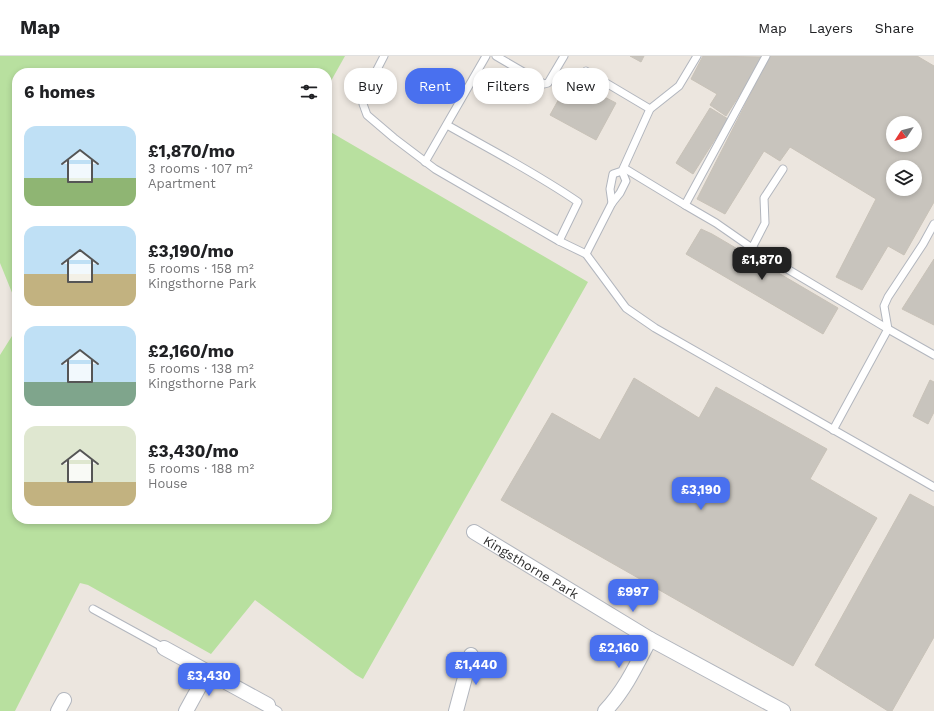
<!DOCTYPE html>
<meta charset="utf-8">
<style>
body{margin:0;font-family:"Work Sans",sans-serif;background:#f6f6f6;color:#202124;height:100vh;display:flex;flex-direction:column;font-size:15px;white-space:nowrap}
*{box-sizing:border-box;margin:0}
p{font-size:13px;color:#757577}
.icon{flex:none;width:22px;height:22px;fill:none;stroke:currentColor;stroke-width:2;stroke-linecap:round;stroke-linejoin:round}
.map{position:relative;flex:1;overflow:hidden}
.details{position:absolute;left:12px;top:12px;width:320px;height:456px;display:flex;flex-direction:column;background:#fff;border-radius:16px;box-shadow:0 2px 6px #0003}
.details>*{flex:none}
.hud{position:absolute;left:344px;top:12px;width:380px;height:36px;display:flex;gap:8px}
.needle{width:26px;rotate:234deg}
.buttons{position:absolute;left:886px;top:60px;display:grid;gap:8px}
.buttons a{display:grid;place-items:center;width:36px;height:36px;border-radius:50%;background:#fff;box-shadow:0 2px 6px #0003;font-size:20px}
.price{position:absolute;translate:-50% -34px;padding:0 9px;border-radius:8px;background:#4970ef;color:#fff;font-size:13px;line-height:26px;filter:drop-shadow(0 1px 2px #0008)}
.price::after{content:'';position:absolute;left:50%;top:24px;width:12px;height:9px;margin-left:-6px;background:inherit;clip-path:polygon(0 0,100% 0,50% 100%)}
.price.selected{background:#222;color:#fff}
ul{padding:0;list-style:none}
li{display:flex;align-items:center;gap:12px;height:100px;padding:0 12px}
li span{display:grid;place-items:center;flex:none;width:112px;height:80px;border-radius:12px;color:#555}
li>.icon{margin-inline-start:auto}
span .icon{width:48px;height:48px;fill:#fffc;stroke-width:1}
li b{font-size:17px}
h2{display:flex;justify-content:space-between;align-items:center;height:48px;padding:0 12px;font-size:17px}
.tag{padding:0 14px;border-radius:16px;background:#fff;box-shadow:0 2px 6px #0003;font-size:14px;line-height:36px}
.tag.selected{background:#4970ef;color:#fff}
header{display:flex;align-items:center;gap:24px;box-sizing:border-box;height:56px;padding:0 20px;background:#fff;border-bottom:1px solid #e0e0e0}
header strong{font-size:19px}
nav{display:flex;gap:22px;margin-inline-start:auto;font-size:14px}
.map>svg:first-child{display:block}
.green{fill:#b8e09f}
.building{fill:#c8c4bd;stroke:#c8c2b8;fill-rule:evenodd}
.lines{fill:none;stroke-linecap:round;stroke-linejoin:round}
.lane-casing{stroke:#b2b6be;stroke-width:9}
.street-casing{stroke:#b2b6be;stroke-width:16}
.lane{stroke:#fff;stroke-width:7}
.street{stroke:#fff;stroke-width:14}
.labels{text-anchor:middle;dominant-baseline:central;stroke-width:3;stroke-linejoin:round;paint-order:stroke}
.street-label{font-size:13px;fill:#2c2c2c;stroke:#fff}
</style>
<header>
<strong>Map</strong>
<nav><a>Map</a><a>Layers</a><a>Share</a></nav>
</header>
<div class="map">
<svg width="934" height="655" viewBox="0 0 934 655">
<rect width="100%" height="100%" fill="#ece6df"/>
<g class="green">
<path d="M0,0h345l-18,32v-15h-310v232l-17,-42z"/>
<path d="M327,74l261,152 -225,397 -7,-4 -101,-75 -44,54 -123,-69 -8,-2 -65,128h-15v-356l17,-27v191h310z"/>
</g>
<g class="building">
<path d="M630,0h14l-3,6z"/>
<path d="M703,0l61,1 -38,59 -16,-11 7,-11 -26,-15z"/>
<path d="M770,0h147l17,10v136l-30,53 -16,-9 -26,44 -26,-13 40,-78 -86,-52 -10,14 -16,-10 -39,63 -28,-15zM893,67h22v22h-22zM893,111h22v22h-22z"/>
<path d="M570,23l46,24 -20,37 -46,-25z"/>
<path d="M710,52l18,11 -35,55 -17,-11z"/>
<path d="M701,173l11,5 126,74 -15,26 -137,-80z"/>
<path d="M934,203v66l-32,-16z"/>
<path d="M634,322l65,40 17,-31 111,62 -17,30 67,39 -84,148 -292,-166 51,-87 48,27z"/>
<path d="M930,324l4,2v30l-6,12 -15,-8z"/>
<path d="M910,438l24,13v130l-42,74h-4l-73,-46z"/>
</g>
<g class="lines">
<defs>
<g id="lane">
<path d="M384,0l-18,35 -3,13 4,11 27,23 41,31 124,72 27,13 40,54 29,20 279,159"/>
<path d="M496,0l48,28 4,-1 16,-27"/>
<path d="M586,15l64,38"/>
<path d="M447,69c44,25 89,48 131,77l-19,39"/>
<path d="M425,106l61,-106"/>
<path d="M624,112l61,37 81,-149"/>
<path d="M612,147l-2,-14 3,-15 9,-3 28,-62 29,-23 18,-30"/>
<path d="M685,149l31,18 36,25 136,81 46,26"/>
<path d="M752,192l13,-25 -1,-25 19,-29"/>
<path d="M586,198l26,-51 8,-10 6,-12 -4,-10"/>
<path d="M833,374l55,-101 -4,-23 4,-9 35,-53 11,-20"/>
<path d="M93,553l71,39"/>
<path d="M268,649l10,6"/>
</g>
<g id="street">
<path id="s1" d="M474,476l176,107 133,72"/>
<path d="M164,592l104,57"/>
<path d="M58,655l6,-11"/>
<path d="M186,655l22,-40"/>
<path d="M456,655l15,-56"/>
<path d="M605,655c20,-21 32,-47 45,-72"/>
</g>
</defs>
<use href="#lane" class="lane-casing"/>
<use href="#street" class="street-casing"/>
<use href="#lane" class="lane"/>
<use href="#street" class="street"/>
</g>
<g class="labels">
<g class="street-label">
<text stroke="none"><textPath href="#s1" startOffset="67">Kingsthorne Park</textPath></text>
</g>
</g>
</svg>
<div class="buttons">
<a><svg class="needle" viewBox="-14 -14 28 28"><path d="M0-13l5 13h-10z" fill="#e53935"/><path d="M0 13l5-13h-10z" fill="#757577"/></svg></a>
<a><svg class="icon" aria-label="layers" viewBox="0 0 24 24"><path d="M12 4l9 5-9 5-9-5zM3 14l9 5 9-5"/></svg></a>
</div>
<b class="price selected" style="left:762px;top:225px">£1,870</b>
<b class="price" style="left:701px;top:455px">£3,190</b>
<b class="price" style="left:633px;top:557px">£997</b>
<b class="price" style="left:619px;top:613px">£2,160</b>
<b class="price" style="left:476px;top:630px">£1,440</b>
<b class="price" style="left:209px;top:641px">£3,430</b>
<div class="hud">
<a class="tag">Buy</a>
<a class="tag selected">Rent</a>
<a class="tag">Filters</a>
<a class="tag">New</a>
</div>
<section class="details">
<h2>6 homes<svg class="icon" aria-label="filters" viewBox="0 0 24 24"><path d="M4 7h16M4 17h16"/><circle cx="9" cy="7" r="2"/><circle cx="15" cy="17" r="2"/></svg></h2>
<ul>
<li><span style="background:linear-gradient(#bfe0f5 65%,#8fb573 0)"><svg class="icon" aria-label="home" viewBox="0 0 24 24"><path d="M3 11l9-7 9 7M6 9v11h12V9"/></svg></span><div><b>£1,870/mo</b><p>3 rooms · 107 m²</p><p>Apartment</p></div></li>
<li><span style="background:linear-gradient(#bfe0f5 60%,#c2b280 0)"><svg class="icon" aria-label="home" viewBox="0 0 24 24"><path d="M3 11l9-7 9 7M6 9v11h12V9"/></svg></span><div><b>£3,190/mo</b><p>5 rooms · 158 m²</p><p>Kingsthorne Park</p></div></li>
<li><span style="background:linear-gradient(#bfe0f5 70%,#7fa58c 0)"><svg class="icon" aria-label="home" viewBox="0 0 24 24"><path d="M3 11l9-7 9 7M6 9v11h12V9"/></svg></span><div><b>£2,160/mo</b><p>5 rooms · 138 m²</p><p>Kingsthorne Park</p></div></li>
<li><span style="background:linear-gradient(#dfe7d0 70%,#c2b280 0)"><svg class="icon" aria-label="home" viewBox="0 0 24 24"><path d="M3 11l9-7 9 7M6 9v11h12V9"/></svg></span><div><b>£3,430/mo</b><p>5 rooms · 188 m²</p><p>House</p></div></li>
</ul>
</section>
</div>
